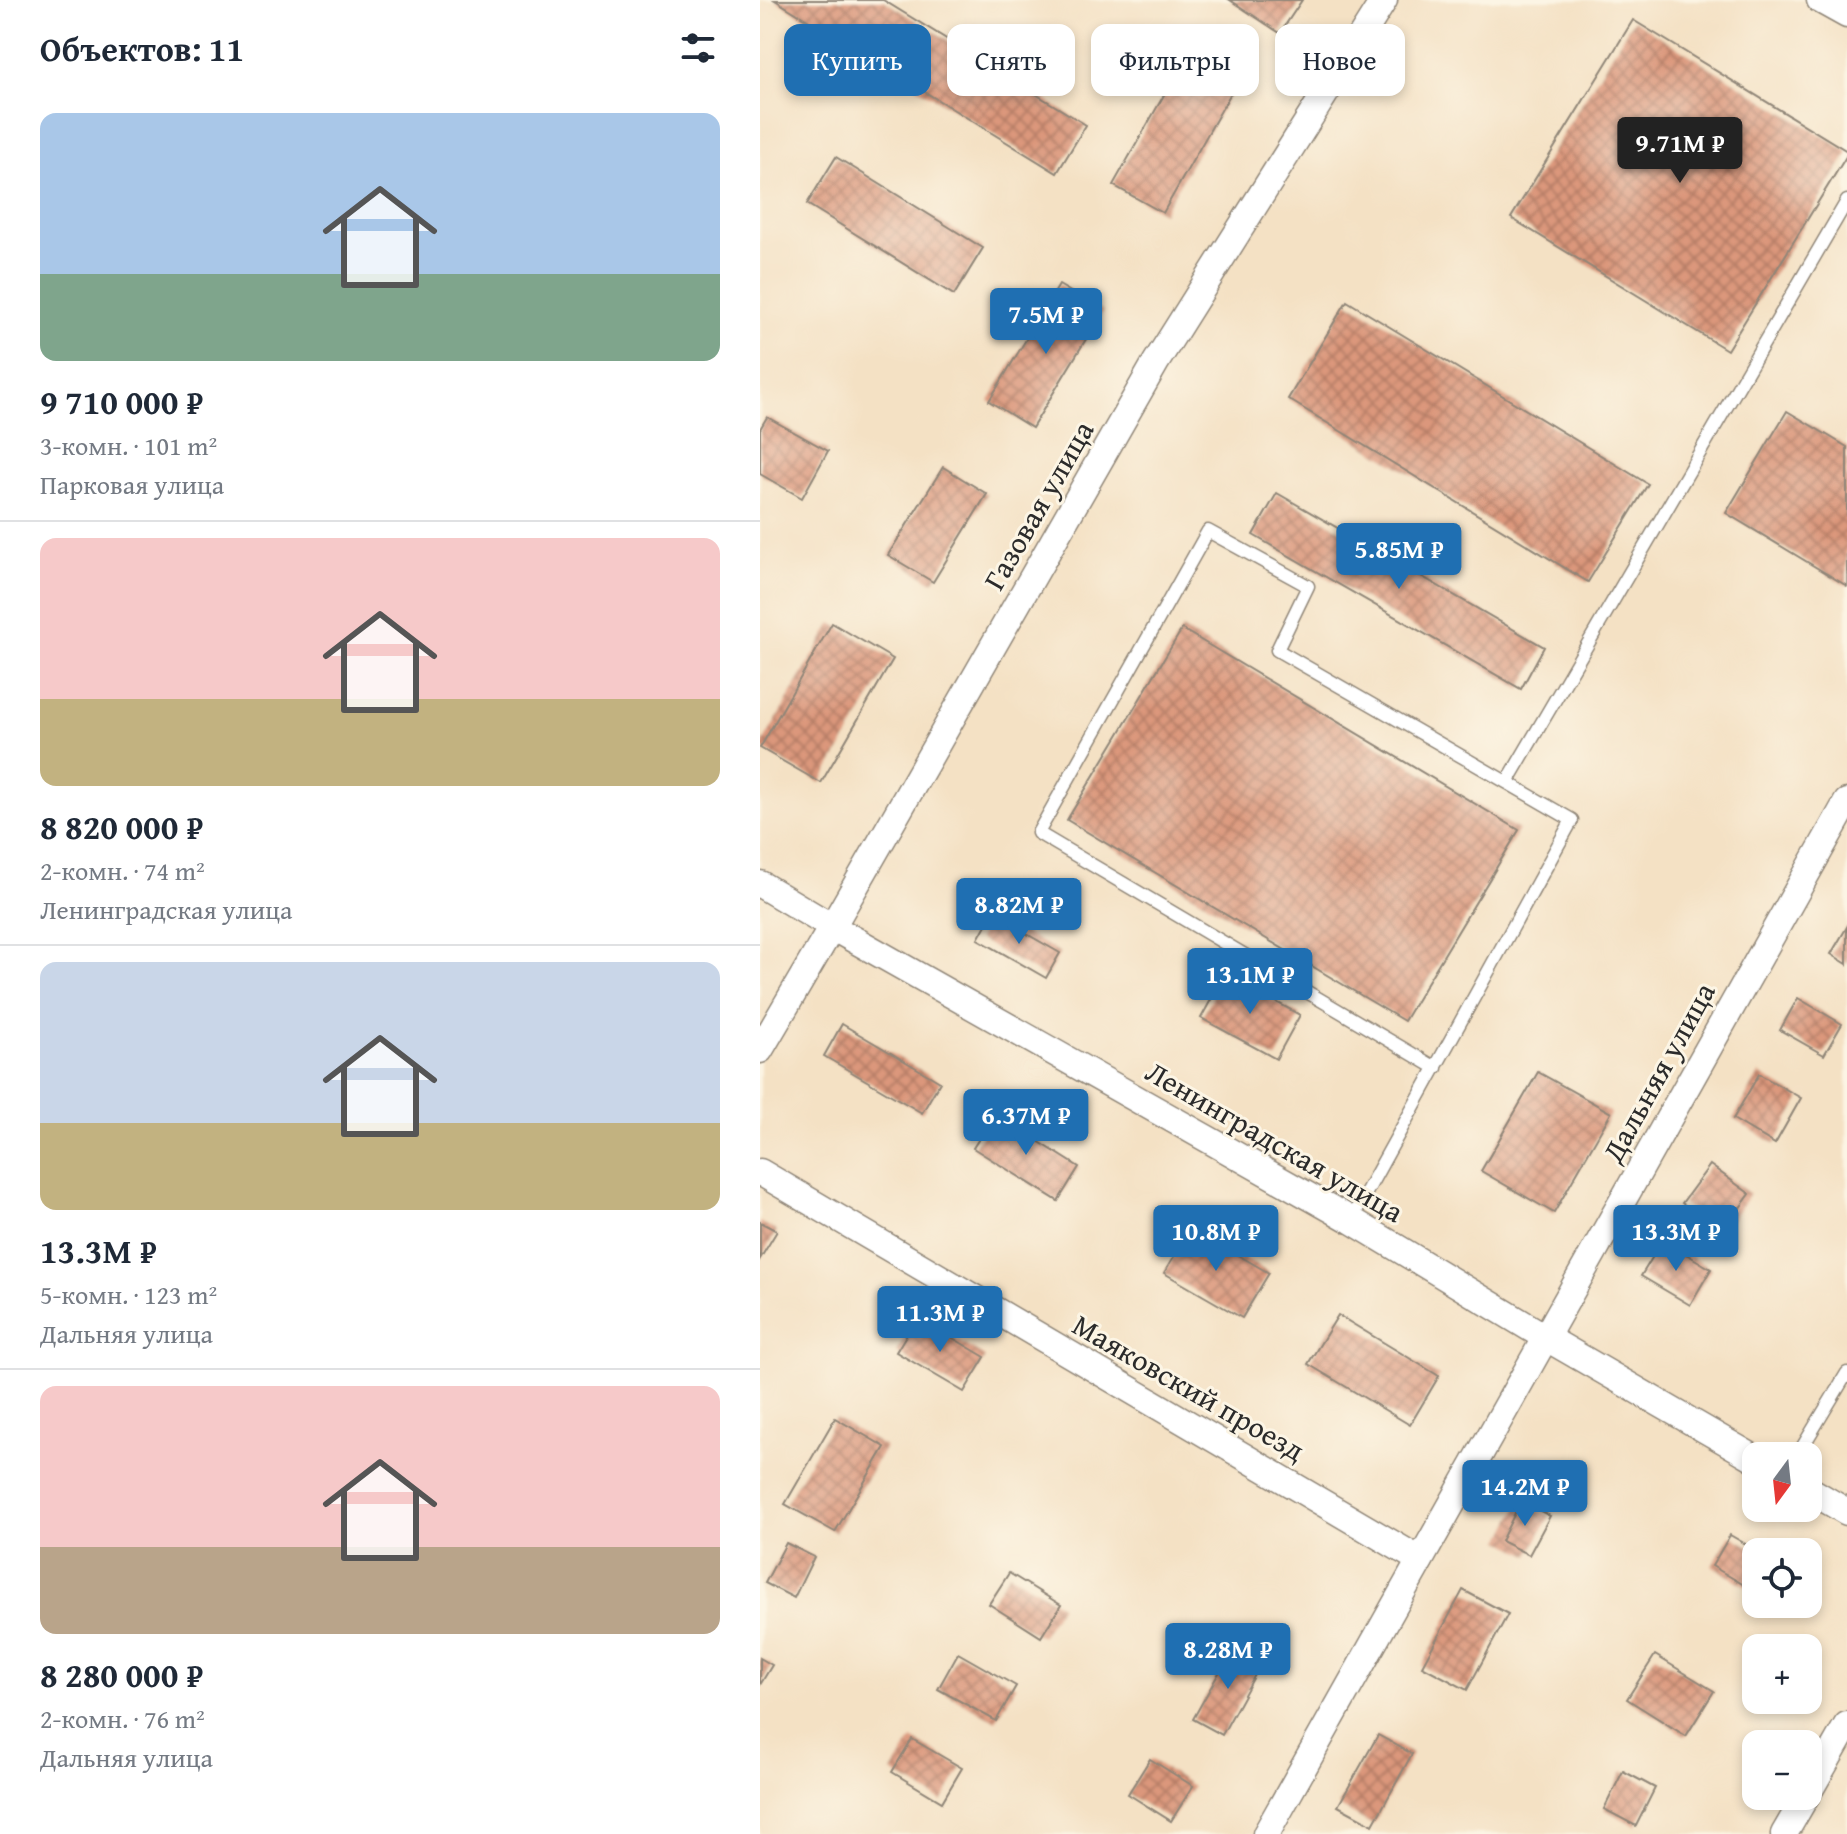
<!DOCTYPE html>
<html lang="ru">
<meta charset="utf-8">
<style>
body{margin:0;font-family:"Gentium Book Plus",serif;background:#f6f6f7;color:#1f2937;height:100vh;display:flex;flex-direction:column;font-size:30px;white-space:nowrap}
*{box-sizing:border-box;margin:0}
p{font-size:26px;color:#747a83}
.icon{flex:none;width:44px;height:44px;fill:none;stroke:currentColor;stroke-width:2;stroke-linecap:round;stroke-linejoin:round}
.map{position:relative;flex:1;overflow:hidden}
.panel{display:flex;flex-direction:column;background:#fff;width:760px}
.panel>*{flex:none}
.guide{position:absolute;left:24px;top:24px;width:760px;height:72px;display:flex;gap:16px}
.needle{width:52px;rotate:195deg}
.tools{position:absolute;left:982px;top:1442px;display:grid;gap:16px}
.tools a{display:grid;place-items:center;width:80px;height:80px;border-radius:16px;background:#fff;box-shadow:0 4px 12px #0003;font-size:40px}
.price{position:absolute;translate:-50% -68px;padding:0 18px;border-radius:8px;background:#1f6fb2;color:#fff;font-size:26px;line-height:52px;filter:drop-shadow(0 2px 4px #0008)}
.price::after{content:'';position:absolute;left:50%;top:48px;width:24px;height:18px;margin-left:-12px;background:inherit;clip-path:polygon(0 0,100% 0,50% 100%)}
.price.active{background:#222;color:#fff}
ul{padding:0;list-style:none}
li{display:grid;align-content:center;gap:16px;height:424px;padding:0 40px}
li+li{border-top:2px solid #e0e1e3}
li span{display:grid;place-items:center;height:248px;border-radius:16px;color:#555}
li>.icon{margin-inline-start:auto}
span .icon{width:144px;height:144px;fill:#fffc;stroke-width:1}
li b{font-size:34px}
h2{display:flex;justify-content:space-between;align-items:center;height:96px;padding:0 40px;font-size:34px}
.pill{padding:0 28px;border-radius:16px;background:#fff;box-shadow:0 4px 12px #0003;font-size:28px;line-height:72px}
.pill.active{background:#1f6fb2;color:#fff}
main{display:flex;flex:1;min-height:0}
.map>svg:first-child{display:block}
.building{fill:url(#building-cross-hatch)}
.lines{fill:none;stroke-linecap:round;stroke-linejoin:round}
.service-casing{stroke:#908678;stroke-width:15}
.minor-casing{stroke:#908678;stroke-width:29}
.service{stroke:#fff;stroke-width:12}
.minor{stroke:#fff;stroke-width:26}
.labels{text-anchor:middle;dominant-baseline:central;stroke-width:6;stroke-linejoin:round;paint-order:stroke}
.street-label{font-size:30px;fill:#2b2b2b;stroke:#fcf5e5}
</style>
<main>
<section class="panel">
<h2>Объектов: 11<svg class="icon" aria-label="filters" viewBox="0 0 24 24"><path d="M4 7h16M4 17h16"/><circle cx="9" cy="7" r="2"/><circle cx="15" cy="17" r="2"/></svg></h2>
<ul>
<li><span style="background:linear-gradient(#a9c7e8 65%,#7fa58c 0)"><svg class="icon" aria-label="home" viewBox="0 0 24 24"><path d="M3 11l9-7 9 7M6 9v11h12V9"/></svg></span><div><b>9 710 000 ₽</b><p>3-комн. · 101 m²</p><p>Парковая улица</p></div></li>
<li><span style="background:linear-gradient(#f6c9c9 65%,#c2b280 0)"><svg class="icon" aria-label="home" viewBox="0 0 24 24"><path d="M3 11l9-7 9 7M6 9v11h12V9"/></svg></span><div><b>8 820 000 ₽</b><p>2-комн. · 74 m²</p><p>Ленинградская улица</p></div></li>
<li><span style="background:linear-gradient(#c9d6e8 65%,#c2b280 0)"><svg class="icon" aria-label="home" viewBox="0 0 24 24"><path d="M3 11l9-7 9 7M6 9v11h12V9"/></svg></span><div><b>13.3M ₽</b><p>5-комн. · 123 m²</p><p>Дальняя улица</p></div></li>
<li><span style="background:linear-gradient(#f6c9c9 65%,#b9a48a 0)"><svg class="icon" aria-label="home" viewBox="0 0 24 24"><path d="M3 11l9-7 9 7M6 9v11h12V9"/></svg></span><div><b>8 280 000 ₽</b><p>2-комн. · 76 m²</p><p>Дальняя улица</p></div></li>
</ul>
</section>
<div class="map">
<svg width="1087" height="1834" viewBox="0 0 1087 1834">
<defs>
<pattern id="building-cross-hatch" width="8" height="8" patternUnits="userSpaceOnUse" patternTransform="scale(2)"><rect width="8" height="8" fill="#db977b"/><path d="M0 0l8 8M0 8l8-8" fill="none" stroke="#b27b65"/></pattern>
</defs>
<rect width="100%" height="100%" fill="#fcf5e5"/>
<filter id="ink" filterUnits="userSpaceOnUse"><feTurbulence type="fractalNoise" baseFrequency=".0125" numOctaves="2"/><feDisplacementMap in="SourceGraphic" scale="16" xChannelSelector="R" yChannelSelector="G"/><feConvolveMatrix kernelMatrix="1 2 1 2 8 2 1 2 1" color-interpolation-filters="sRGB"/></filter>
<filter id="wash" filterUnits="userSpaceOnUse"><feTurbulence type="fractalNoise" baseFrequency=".006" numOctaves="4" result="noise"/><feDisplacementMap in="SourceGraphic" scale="32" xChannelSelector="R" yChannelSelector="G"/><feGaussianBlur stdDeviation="1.8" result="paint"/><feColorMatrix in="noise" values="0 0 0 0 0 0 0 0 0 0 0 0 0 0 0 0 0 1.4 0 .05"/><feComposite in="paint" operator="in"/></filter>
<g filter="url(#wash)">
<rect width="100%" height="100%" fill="#f4e1c4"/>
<g id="blocks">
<g class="building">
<path d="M15,0h108l203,125 -29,48z"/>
<path d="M470,0h72l-22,33z"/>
<path d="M873,20l214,131v4l-120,195 -216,-132z"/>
<path d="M430,49l50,28 -77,136 -50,-28z"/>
<path d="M76,157l147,91 -29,47 -147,-91z"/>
<path d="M299,285l44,26 -71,117 -43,-27z"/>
<path d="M587,301l301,183 -60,98 -300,-183z"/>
<path d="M1027,411l60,36v139l-121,-73z"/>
<path d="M7,417l61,34 -26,47 -42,-24v-45z"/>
<path d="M183,467l44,27 -54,88 -45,-27z"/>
<path d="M517,493l267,154 -23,42 -268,-154z"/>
<path d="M72,623l61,36 -72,124 -61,-35z"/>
<path d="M422,629l337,201 -115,191 -337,-201z"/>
<path d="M232,914l68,39 -14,25 -68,-39z"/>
<path d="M1087,927v37l-16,-10z"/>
<path d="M465,974l75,41 -24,44 -75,-41z"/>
<path d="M1038,998l44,26 -18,31 -44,-25z"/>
<path d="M82,1024l98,58 -18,31 -98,-57z"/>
<path d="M778,1072l73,41 -57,100 -73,-42z"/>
<path d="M999,1074l42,24 -26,46 -42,-25z"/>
<path d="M235,1114l84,53 -21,34 -85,-53z"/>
<path d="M950,1165l40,29 -28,38 -40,-29z"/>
<path d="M0,1222l17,9 -17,28z"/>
<path d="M431,1228l78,45 -27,45 -78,-45z"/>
<path d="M903,1240l48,29 -21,36 -49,-29z"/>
<path d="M578,1315l101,61 -29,49 -102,-61z"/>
<path d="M157,1317l68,40 -21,35 -68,-40z"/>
<path d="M75,1418l50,29 -50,85 -50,-28z"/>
<path d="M761,1501l29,15 -21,39 -28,-14z"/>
<path d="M970,1535l26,15v42l-44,-26z"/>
<path d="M26,1543l28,14 -20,41 -29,-15z"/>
<path d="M249,1573l52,32 -20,32 -52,-33z"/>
<path d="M703,1590l45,24 -41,76 -45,-24z"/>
<path d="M474,1646l28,16 -40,73 -29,-16z"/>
<path d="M198,1653l58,33 -20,35 -58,-32z"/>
<path d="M895,1655l59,36 -28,45 -59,-37z"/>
<path d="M0,1658l12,7 -12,20z"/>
<path d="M618,1735l34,19 -39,71 -35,-19z"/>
<path d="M152,1739l50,29 -20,34 -50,-30z"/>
<path d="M390,1759l43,27 -22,35 -43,-27z"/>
<path d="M863,1771l32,17 -19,38 -32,-17z"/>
</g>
</g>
</g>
<g filter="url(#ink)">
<use href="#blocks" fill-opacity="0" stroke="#908678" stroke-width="2"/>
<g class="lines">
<defs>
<g id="service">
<path d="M747,782l340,-581"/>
<path d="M591,1220l221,-400 -295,-170 31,-64 -100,-55 -170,302 398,235"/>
<path d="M1037,1456l50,-83"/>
</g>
<g id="minor">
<path d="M1060,0l27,15"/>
<path d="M0,884l72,43 519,293 194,117 211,122"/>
<path d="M0,1050l72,-123 324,-565 228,-362"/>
<path d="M0,1172l660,388"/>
<path d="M1048,1489l39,23"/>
<path d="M1048,1793l39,-68"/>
<path d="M506,1834l581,-1032"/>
<path d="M1024,1834l22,-38"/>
</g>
</defs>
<use href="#service" class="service-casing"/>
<use href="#minor" class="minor-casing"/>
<use href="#service" class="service"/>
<use href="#minor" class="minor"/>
</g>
</g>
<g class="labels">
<g class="street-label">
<text transform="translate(278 505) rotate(-60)">Газовая улица</text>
<text transform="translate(898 1072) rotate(-61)">Дальняя улица</text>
<text transform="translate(515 1141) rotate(30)">Ленинградская улица</text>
<text transform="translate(429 1387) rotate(30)">Маяковский проезд</text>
</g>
</g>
</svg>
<div class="tools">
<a><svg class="needle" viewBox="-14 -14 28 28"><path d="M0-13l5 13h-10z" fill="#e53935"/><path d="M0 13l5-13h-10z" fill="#747a83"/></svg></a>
<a><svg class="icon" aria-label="locate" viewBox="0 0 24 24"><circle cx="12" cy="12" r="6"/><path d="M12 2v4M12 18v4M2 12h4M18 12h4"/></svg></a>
<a>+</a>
<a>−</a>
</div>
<b class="price active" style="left:920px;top:185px">9.71M ₽</b>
<b class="price" style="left:286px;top:356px">7.5M ₽</b>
<b class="price" style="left:639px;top:591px">5.85M ₽</b>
<b class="price" style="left:259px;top:946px">8.82M ₽</b>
<b class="price" style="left:490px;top:1016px">13.1M ₽</b>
<b class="price" style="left:266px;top:1157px">6.37M ₽</b>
<b class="price" style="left:456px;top:1273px">10.8M ₽</b>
<b class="price" style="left:916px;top:1273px">13.3M ₽</b>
<b class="price" style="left:180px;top:1354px">11.3M ₽</b>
<b class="price" style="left:765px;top:1528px">14.2M ₽</b>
<b class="price" style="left:468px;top:1691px">8.28M ₽</b>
<div class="guide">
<a class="pill active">Купить</a>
<a class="pill">Снять</a>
<a class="pill">Фильтры</a>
<a class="pill">Новое</a>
</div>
</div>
</main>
